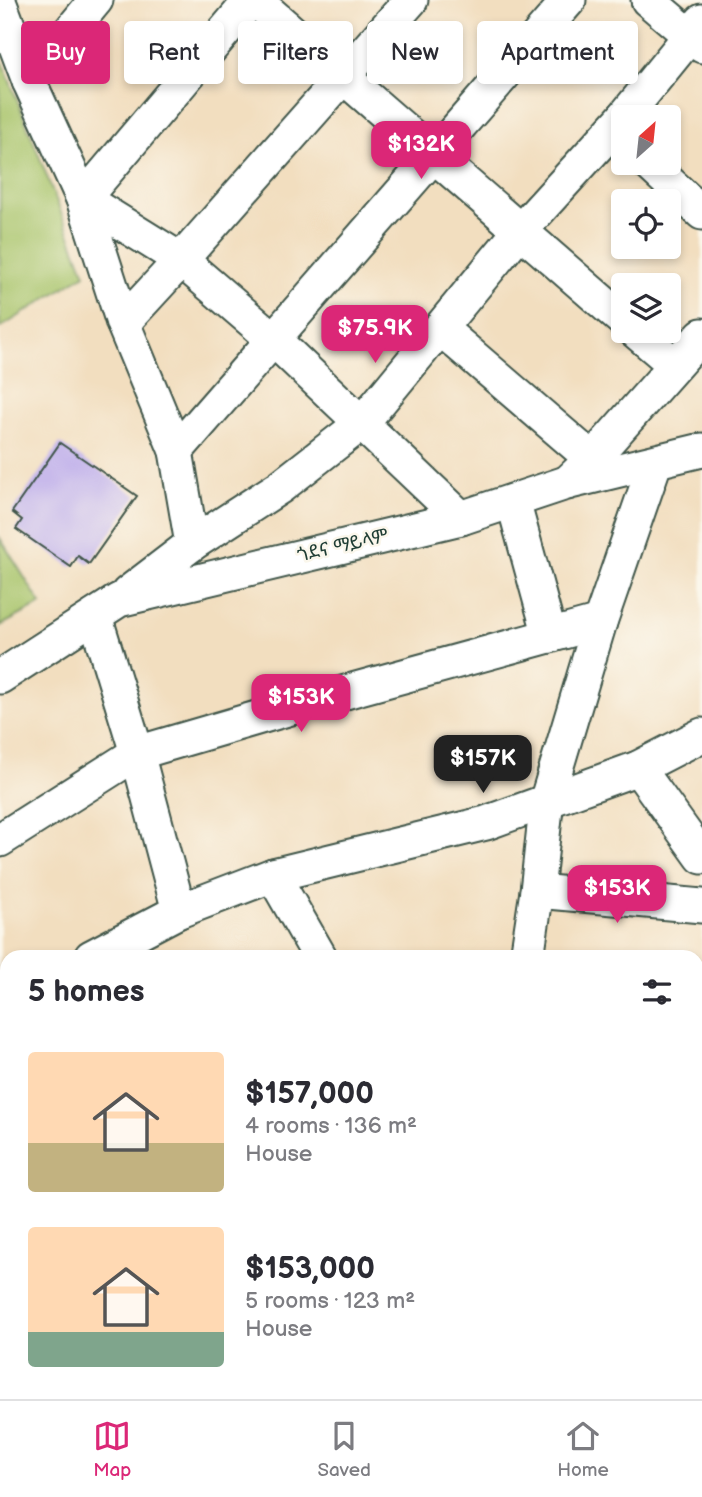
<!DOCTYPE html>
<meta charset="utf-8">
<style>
body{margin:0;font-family:"Balsamiq Sans","Noto Sans Ethiopic",sans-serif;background:#f2f2f3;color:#2b2b33;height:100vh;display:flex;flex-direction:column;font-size:26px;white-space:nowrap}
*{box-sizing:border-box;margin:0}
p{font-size:23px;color:#7c7c81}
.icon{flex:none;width:38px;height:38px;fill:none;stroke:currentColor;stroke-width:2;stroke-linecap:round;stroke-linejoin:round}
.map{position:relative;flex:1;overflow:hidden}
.details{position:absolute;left:0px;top:950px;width:704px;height:450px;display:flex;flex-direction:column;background:#fff;border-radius:21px 21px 0 0;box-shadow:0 4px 10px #0003}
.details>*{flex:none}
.hud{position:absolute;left:21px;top:21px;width:662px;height:63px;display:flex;gap:14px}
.needle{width:46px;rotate:27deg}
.buttons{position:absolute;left:611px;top:105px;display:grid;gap:14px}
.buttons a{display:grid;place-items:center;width:70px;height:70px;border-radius:7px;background:#fff;box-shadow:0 4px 10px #0003;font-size:35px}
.price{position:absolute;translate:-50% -60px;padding:0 16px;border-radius:14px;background:#db2777;color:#fff;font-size:23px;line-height:46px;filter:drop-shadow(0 2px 4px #0008)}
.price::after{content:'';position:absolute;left:50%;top:42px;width:21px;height:16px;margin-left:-10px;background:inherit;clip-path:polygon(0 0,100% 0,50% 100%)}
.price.on{background:#222;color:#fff}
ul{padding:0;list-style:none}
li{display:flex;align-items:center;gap:21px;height:175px;padding:0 28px}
li span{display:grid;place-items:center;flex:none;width:196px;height:140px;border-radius:7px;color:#555}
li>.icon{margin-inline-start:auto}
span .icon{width:84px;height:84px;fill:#fffc;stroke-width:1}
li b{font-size:30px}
h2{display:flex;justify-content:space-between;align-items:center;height:84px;padding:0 28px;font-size:30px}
.pill{padding:0 24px;border-radius:7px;background:#fff;box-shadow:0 4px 10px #0003;font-size:24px;line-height:63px}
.pill.on{background:#db2777;color:#fff}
.tabs{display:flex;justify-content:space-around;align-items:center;height:98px;border-top:2px solid #e1e1e2;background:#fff;font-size:19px;color:#7c7c81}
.tabs a{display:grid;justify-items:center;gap:4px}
.tabs .on{color:#db2777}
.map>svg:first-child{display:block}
.green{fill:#a8c46b;stroke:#648050;stroke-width:2}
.building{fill:#b9a8eb}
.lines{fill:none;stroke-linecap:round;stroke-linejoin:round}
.minor-casing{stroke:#3f5549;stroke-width:37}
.minor{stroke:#fff;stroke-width:33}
.labels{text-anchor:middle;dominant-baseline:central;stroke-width:5;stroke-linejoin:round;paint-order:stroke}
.street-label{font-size:19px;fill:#1f3d34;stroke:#fbf7ec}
</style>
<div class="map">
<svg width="702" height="1399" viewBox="0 0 702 1399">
<rect width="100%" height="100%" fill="#fbf7ec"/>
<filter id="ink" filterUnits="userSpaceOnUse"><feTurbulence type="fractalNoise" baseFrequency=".0143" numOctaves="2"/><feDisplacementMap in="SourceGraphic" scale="14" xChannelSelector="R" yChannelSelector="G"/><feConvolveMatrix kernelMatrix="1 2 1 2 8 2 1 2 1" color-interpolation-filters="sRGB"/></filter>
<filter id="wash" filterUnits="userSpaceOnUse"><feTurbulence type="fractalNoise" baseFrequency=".00686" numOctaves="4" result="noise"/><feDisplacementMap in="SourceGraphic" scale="28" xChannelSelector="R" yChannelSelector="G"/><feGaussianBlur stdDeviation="1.57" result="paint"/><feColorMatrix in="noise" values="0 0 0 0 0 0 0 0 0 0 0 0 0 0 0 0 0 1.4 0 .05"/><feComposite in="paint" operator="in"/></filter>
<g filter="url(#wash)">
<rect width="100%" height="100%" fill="#f2debf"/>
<g class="green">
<path d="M0,56l85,218 -85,54z"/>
<path d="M0,538l41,66 -41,22z"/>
</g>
<g id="blocks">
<g class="building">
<path d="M60,443l77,53 -48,68 -11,-8 -7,11 -55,-38 6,-9 -10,-8z"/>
<path d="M472,1393h26l3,6h-40z"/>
</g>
</g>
</g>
<g filter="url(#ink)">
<use href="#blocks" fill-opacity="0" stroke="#3f5549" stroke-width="2"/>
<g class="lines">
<defs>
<g id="minor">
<path d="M251,0l-168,199 98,61 92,79 188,179"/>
<path d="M255,0l368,320"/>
<path d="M648,0l54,46"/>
<path d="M0,4l29,77 54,118 40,124 53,128 16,93"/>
<path d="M29,81l67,-81"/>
<path d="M624,117l78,-96"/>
<path d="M648,163l54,50"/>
<path d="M123,323l58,-63 230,-260"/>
<path d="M441,329l151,130"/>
<path d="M635,331l39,33"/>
<path d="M176,451l393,-451"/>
<path d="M567,483l25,-24 110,-124"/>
<path d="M513,501l37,135"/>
<path d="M128,593l64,-49 88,-57 82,-64 157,-191 104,-114"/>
<path d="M95,616l42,137 42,158"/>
<path d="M0,677l119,-77 342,-82 105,-35 136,-33"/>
<path d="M638,768l64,89"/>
<path d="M0,840l137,-87 219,-64 244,-67"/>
<path d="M273,875l47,82"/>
<path d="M537,891l165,15"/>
<path d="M91,957l88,-46 94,-36 213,-52 152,-55 64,-33"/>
<path d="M527,957l10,-66 10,-92 53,-177 55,-159"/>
<path d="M0,1012l7,-4"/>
<path d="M696,1265l6,-14"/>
<path d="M696,1347l6,1"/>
<path d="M531,1393l2,6"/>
<path d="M236,1399l1,-6"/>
<path d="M649,1399l7,-6"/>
</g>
</defs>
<use href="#minor" class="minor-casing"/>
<use href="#minor" class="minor"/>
</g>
</g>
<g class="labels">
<g class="street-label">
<text transform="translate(343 546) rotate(-13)">ጎደና ማይላም</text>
</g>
</g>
</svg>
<div class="buttons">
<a><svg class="needle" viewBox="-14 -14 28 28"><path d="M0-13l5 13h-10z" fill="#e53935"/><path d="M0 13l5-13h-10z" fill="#7c7c81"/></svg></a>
<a><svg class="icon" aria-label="locate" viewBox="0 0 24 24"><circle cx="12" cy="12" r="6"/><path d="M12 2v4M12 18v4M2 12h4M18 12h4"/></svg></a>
<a><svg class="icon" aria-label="layers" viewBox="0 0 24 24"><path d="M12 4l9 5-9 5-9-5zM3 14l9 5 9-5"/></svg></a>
</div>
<b class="price" style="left:421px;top:181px">$132K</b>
<b class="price" style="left:375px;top:365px">$75.9K</b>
<b class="price" style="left:301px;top:734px">$153K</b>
<b class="price on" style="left:483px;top:795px">$157K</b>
<b class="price" style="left:617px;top:925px">$153K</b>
<div class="hud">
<a class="pill on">Buy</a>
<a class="pill">Rent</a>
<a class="pill">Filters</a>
<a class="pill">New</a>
<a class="pill">Apartment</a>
</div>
<section class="details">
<h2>5 homes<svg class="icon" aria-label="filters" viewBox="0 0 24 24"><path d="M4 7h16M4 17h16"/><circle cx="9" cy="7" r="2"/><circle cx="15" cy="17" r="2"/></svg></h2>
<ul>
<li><span style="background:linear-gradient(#ffd9b3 65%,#c2b280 0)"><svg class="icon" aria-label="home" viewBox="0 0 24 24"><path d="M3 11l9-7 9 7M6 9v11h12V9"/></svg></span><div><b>$157,000</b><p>4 rooms · 136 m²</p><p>House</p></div></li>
<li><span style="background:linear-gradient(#ffd9b3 75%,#7fa58c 0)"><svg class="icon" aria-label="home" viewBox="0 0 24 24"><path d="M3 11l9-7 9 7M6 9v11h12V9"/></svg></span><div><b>$153,000</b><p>5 rooms · 123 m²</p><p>House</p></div></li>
</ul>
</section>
</div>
<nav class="tabs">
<a class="on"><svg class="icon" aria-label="map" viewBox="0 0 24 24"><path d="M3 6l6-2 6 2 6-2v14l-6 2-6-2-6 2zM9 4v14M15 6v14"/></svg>Map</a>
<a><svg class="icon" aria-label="saved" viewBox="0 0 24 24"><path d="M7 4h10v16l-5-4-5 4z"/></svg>Saved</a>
<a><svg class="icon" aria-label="home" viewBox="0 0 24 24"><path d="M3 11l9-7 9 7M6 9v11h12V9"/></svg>Home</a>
</nav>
